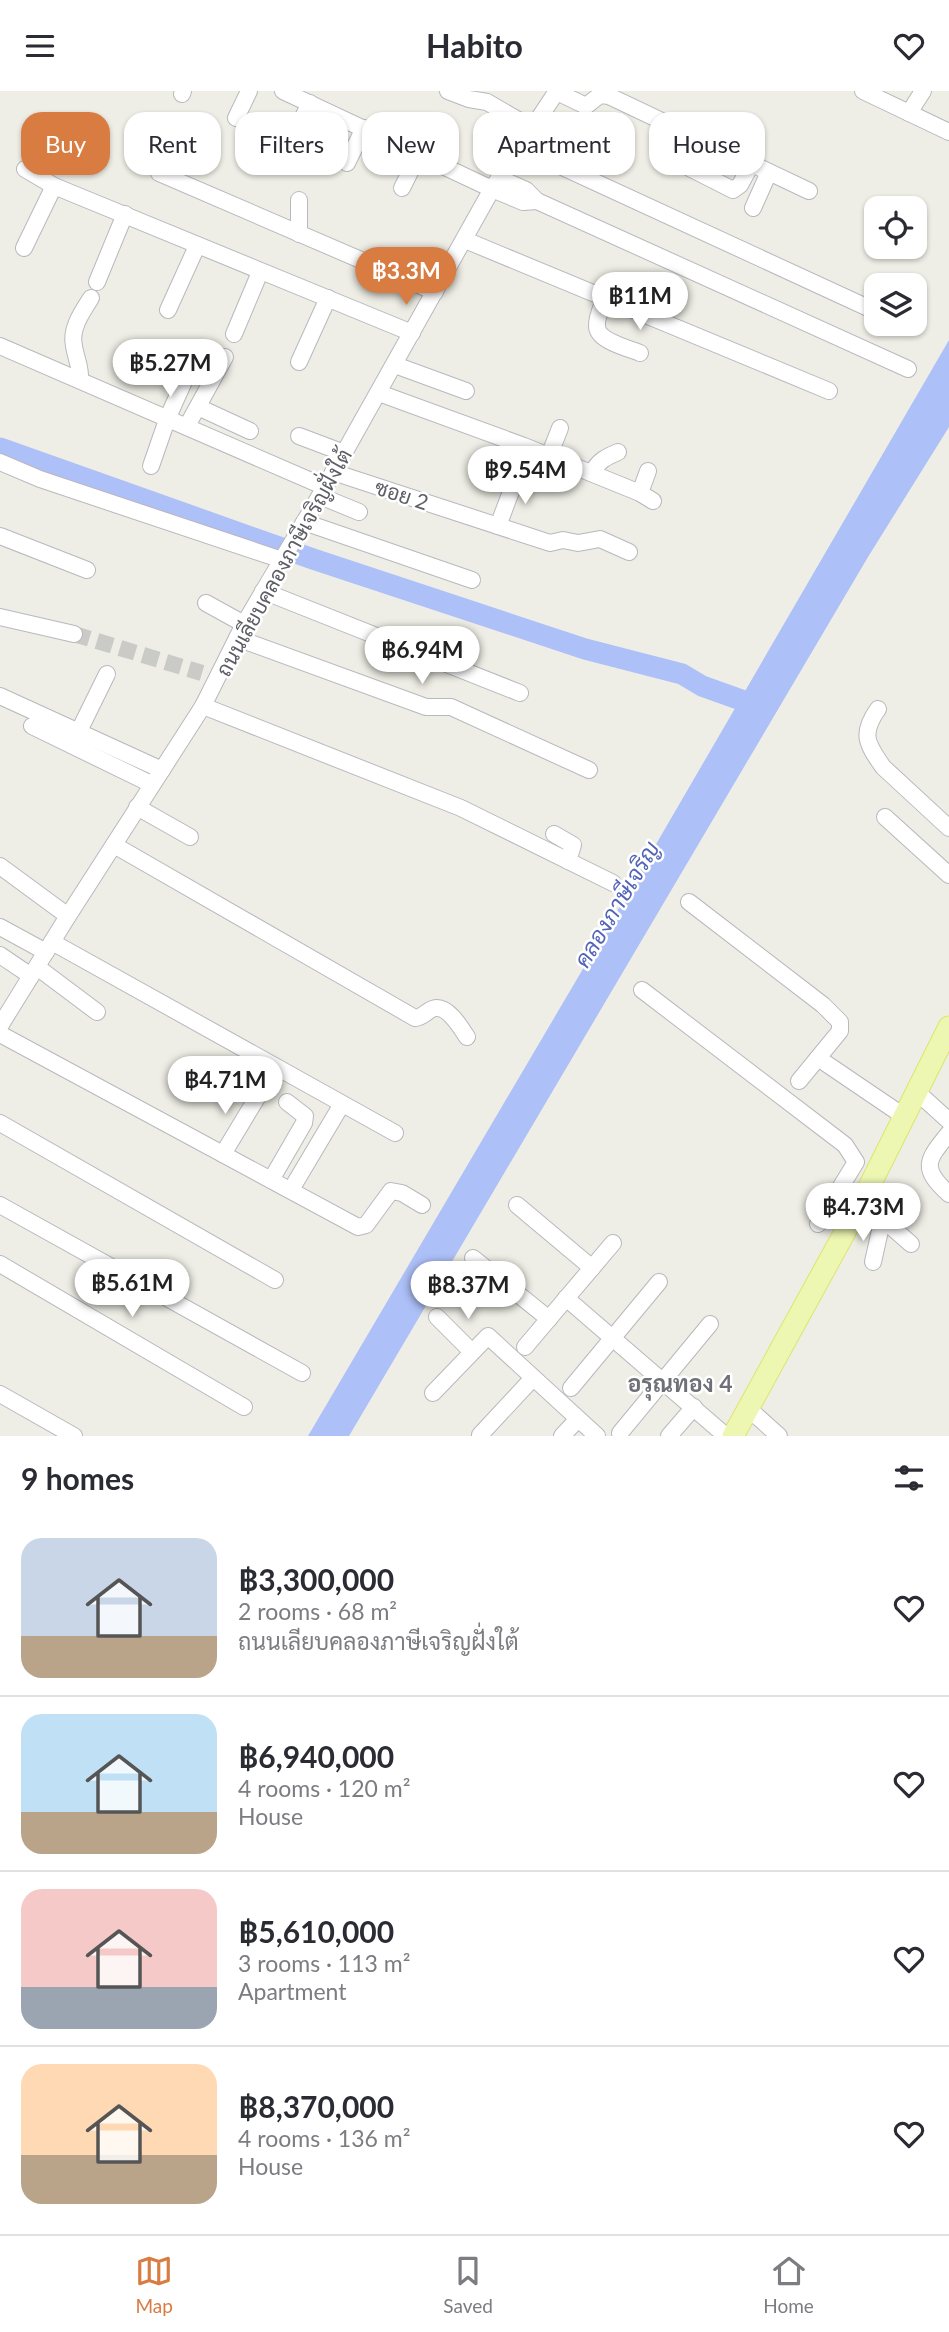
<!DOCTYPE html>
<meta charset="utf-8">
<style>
body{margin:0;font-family:Lato,Sarabun,sans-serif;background:#f7f7f7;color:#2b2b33;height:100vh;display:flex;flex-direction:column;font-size:26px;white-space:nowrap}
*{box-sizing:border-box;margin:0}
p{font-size:23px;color:#7c7c81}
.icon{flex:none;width:38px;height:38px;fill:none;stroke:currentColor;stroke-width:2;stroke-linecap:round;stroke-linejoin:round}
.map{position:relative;height:1345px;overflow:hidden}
.details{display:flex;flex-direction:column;background:#fff;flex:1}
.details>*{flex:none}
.guide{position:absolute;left:21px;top:21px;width:908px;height:63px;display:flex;gap:14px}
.fabs{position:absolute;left:864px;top:105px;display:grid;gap:14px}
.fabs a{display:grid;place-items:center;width:63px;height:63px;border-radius:14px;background:#fff;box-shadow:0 2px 5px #0004;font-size:35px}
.price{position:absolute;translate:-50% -60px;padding:0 16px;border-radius:24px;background:#fff;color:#222;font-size:23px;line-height:46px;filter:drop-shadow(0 2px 4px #0008)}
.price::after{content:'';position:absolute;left:50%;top:42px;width:21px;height:16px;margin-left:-10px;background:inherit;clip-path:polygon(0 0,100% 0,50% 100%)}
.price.active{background:#d97c42;color:#fff}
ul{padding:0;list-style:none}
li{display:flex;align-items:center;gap:21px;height:175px;padding:0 21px}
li+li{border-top:2px solid #e1e1e2}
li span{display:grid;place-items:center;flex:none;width:196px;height:140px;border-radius:21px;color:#555}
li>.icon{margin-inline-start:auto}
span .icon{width:84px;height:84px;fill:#fffc;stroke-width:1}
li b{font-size:30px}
h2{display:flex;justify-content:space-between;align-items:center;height:84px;padding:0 21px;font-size:30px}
.pill{padding:0 24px;border-radius:21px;background:#fff;box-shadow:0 2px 5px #0004;font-size:24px;line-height:63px}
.pill.active{background:#d97c42;color:#fff}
header{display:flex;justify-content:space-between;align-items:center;height:91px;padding:0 21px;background:#fff;font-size:32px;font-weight:700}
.tabs{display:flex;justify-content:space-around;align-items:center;height:98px;border-top:2px solid #e1e1e2;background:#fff;font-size:19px;color:#7c7c81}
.tabs a{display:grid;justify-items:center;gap:4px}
.tabs .active{color:#d97c42}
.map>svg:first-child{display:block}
.water{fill:#adc0f7}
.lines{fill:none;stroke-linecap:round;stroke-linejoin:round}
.river{stroke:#adc0f7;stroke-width:21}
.minor-tunnel{stroke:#cacac6;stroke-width:16;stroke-dasharray:16 8;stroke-linecap:butt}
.minor-casing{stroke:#b8b8be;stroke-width:18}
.major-casing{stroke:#e0e469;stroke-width:23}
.minor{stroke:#fff;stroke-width:16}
.major{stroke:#edf7b2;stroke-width:21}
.labels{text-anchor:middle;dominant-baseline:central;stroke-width:5;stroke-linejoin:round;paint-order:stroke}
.street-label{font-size:21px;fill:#5d5e65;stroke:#fff}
.water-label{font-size:23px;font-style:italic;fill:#5264b8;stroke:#fff}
.neighbourhood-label{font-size:23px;font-weight:bold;fill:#6f7077;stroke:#fff}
</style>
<header><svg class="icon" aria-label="menu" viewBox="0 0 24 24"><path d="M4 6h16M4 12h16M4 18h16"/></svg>Habito<svg class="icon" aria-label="heart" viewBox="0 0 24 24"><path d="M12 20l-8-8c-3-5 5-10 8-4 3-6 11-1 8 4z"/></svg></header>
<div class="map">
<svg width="949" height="1345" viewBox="0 0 949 1345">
<rect width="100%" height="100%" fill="#eeeee6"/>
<path class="water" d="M949,249v87l-81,130 -519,879h-41l322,-547z"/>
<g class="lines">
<path class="river" d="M0,357l313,111 272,90 97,25 20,12 56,20"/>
<path class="minor-tunnel" d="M74,543l128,39"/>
<defs>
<g id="minor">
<path d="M283,0l209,98 31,13 14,-1"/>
<path d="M448,0l21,8 18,3 45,26"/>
<path d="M863,0l86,41"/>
<path d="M557,1l29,14 14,-11 9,1 200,95"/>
<path d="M182,3l1,-3"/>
<path d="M909,22l14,-22"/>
<path d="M236,27l13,-27"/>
<path d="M292,48l18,-36"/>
<path d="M519,56l358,165"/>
<path d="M666,65l67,34 7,-5 12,-22"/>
<path d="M347,72l17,-35"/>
<path d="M25,78l29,17 358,147"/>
<path d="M159,82l276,119"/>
<path d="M499,87l27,12 11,11 371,168"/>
<path d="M402,97l17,-34"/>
<path d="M753,117l16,-36"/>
<path d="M299,143v-34"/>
<path d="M465,149l364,151"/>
<path d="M24,157l30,-62"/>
<path d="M97,191l28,-68"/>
<path d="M605,207c-3,8 -9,20 -8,28 0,15 31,22 43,27"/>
<path d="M168,219l29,-64"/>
<path d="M234,243l26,-62"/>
<path d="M0,255l325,141"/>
<path d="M299,271l29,-64"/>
<path d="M395,274l71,26"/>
<path d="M80,289c1,-13 -4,-21 -6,-34 -4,-17 8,-34 17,-48"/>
<path d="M379,302l145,53 116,47 13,8"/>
<path d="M198,316l52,24"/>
<path d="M187,335l38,-69"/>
<path d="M299,345l45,17"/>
<path d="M549,365l11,-28"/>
<path d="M0,371l40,17 242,81"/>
<path d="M151,375l17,-49 18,-40"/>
<path d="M333,381l217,71 13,-3 15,3 22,-4 29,13"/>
<path d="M592,382c6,-12 14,-16 26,-21"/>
<path d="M640,402l8,-22"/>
<path d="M320,405l39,16"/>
<path d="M304,431l168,58"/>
<path d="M498,435l20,-53"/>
<path d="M0,445l87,34"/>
<path d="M263,500l257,102"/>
<path d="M206,512l38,21"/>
<path d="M0,526l74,17"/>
<path d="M237,547l189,69h25l138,63"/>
<path d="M0,605l162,74"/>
<path d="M203,615l258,102 152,75"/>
<path d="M878,618c-18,25 -11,35 5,58l66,61"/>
<path d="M32,635l119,58"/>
<path d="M79,640l28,-57"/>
<path d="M137,716l53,30"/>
<path d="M885,726l64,58"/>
<path d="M554,743l19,11 -5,16"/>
<path d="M114,754l301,173c8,0 14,-10 21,-10 13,-1 25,20 31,29"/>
<path d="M0,775l68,50"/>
<path d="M689,811l134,103 17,17v9l-41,50"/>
<path d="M0,836l46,25"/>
<path d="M52,851l343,191"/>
<path d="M0,864l31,21"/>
<path d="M37,876l60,45"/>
<path d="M642,899l203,155 11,17 -38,62"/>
<path d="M0,935l68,-110 135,-210 41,-82 81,-137 167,-298 65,-98"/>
<path d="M0,943l358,193 8,-2 25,-34 11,2 20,12"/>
<path d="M818,967l87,59"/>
<path d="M917,1001l32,29"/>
<path d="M0,1032l275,157"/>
<path d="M949,1042c-22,27 -29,35 0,61"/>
<path d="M223,1063l35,-58"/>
<path d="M271,1089l33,-57 1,-7 -18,-14"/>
<path d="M295,1092l47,-79"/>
<path d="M862,1110l49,43"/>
<path d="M0,1114l302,168"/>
<path d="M517,1114l75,63"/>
<path d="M473,1167l76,61"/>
<path d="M873,1171l10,-45"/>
<path d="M0,1173l244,143"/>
<path d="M566,1207l160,138"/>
<path d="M437,1226l35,35"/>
<path d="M525,1256l88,-104"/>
<path d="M571,1297l88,-106"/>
<path d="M433,1302l55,-57 109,100"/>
<path d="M0,1303l74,42"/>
<path d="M749,1318l30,27"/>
<path d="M620,1342l90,-109"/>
<path d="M480,1344l53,-57"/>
<path d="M562,1345l16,-17"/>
<path d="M669,1345l25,-29"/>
</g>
<path id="major" d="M733,1345l129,-235 87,-174"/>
</defs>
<use href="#minor" class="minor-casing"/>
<use href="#major" class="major-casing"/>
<use href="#minor" class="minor"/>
<use href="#major" class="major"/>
</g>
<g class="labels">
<g class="street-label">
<text transform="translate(402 403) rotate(18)">ซอย 2</text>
<text transform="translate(283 471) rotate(-61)">ถนนเลียบคลองภาษีเจริญฝั่งใต้</text>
</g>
<g class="water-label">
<text transform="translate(616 813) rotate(-59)">คลองภาษีเจริญ</text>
</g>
<g class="neighbourhood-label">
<text x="680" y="1292">อรุณทอง 4</text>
</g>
</g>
</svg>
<div class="fabs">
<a><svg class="icon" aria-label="locate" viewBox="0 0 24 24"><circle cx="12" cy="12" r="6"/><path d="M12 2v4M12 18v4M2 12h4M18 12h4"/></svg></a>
<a><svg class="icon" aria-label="layers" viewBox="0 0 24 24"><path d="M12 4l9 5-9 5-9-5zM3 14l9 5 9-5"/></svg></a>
</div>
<b class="price active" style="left:406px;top:216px">฿3.3M</b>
<b class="price" style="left:640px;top:241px">฿11M</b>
<b class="price" style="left:170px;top:308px">฿5.27M</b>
<b class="price" style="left:525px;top:415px">฿9.54M</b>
<b class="price" style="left:422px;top:595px">฿6.94M</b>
<b class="price" style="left:225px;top:1025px">฿4.71M</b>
<b class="price" style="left:863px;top:1152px">฿4.73M</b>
<b class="price" style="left:132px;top:1228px">฿5.61M</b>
<b class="price" style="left:468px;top:1230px">฿8.37M</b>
<div class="guide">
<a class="pill active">Buy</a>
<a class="pill">Rent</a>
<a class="pill">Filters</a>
<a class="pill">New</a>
<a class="pill">Apartment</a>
<a class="pill">House</a>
</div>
</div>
<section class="details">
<h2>9 homes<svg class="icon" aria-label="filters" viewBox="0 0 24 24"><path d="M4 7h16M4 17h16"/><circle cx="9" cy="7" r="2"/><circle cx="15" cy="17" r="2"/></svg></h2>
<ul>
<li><span style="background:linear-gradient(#c9d6e8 70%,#b9a48a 0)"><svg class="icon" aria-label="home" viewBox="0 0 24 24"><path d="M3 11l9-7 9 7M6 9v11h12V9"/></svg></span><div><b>฿3,300,000</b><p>2 rooms · 68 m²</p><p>ถนนเลียบคลองภาษีเจริญฝั่งใต้</p></div><svg class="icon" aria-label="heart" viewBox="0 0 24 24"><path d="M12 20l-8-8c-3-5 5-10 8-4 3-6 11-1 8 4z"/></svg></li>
<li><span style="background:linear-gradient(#bfe0f5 70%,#b9a48a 0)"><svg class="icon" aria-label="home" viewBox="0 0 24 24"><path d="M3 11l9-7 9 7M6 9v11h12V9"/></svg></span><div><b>฿6,940,000</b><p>4 rooms · 120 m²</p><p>House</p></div><svg class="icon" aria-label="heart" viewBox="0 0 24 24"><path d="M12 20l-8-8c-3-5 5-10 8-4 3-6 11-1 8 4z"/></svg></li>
<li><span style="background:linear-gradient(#f6c9c9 70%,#9aa5b1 0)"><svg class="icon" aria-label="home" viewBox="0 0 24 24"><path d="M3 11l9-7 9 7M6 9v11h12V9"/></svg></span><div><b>฿5,610,000</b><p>3 rooms · 113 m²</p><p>Apartment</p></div><svg class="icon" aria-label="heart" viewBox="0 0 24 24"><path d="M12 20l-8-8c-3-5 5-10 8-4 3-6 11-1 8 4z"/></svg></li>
<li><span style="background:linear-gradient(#ffd9b3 65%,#b9a48a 0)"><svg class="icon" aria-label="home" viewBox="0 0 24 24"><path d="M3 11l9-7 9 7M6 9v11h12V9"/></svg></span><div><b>฿8,370,000</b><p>4 rooms · 136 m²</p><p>House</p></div><svg class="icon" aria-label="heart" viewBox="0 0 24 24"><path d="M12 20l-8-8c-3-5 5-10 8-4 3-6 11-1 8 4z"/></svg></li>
</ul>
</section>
<nav class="tabs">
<a class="active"><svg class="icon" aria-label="map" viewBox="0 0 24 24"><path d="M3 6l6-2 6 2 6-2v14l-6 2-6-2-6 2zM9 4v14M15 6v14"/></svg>Map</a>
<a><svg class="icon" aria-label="saved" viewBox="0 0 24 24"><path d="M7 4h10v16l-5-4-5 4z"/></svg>Saved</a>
<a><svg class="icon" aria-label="home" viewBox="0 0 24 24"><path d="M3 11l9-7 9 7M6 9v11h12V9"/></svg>Home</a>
</nav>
